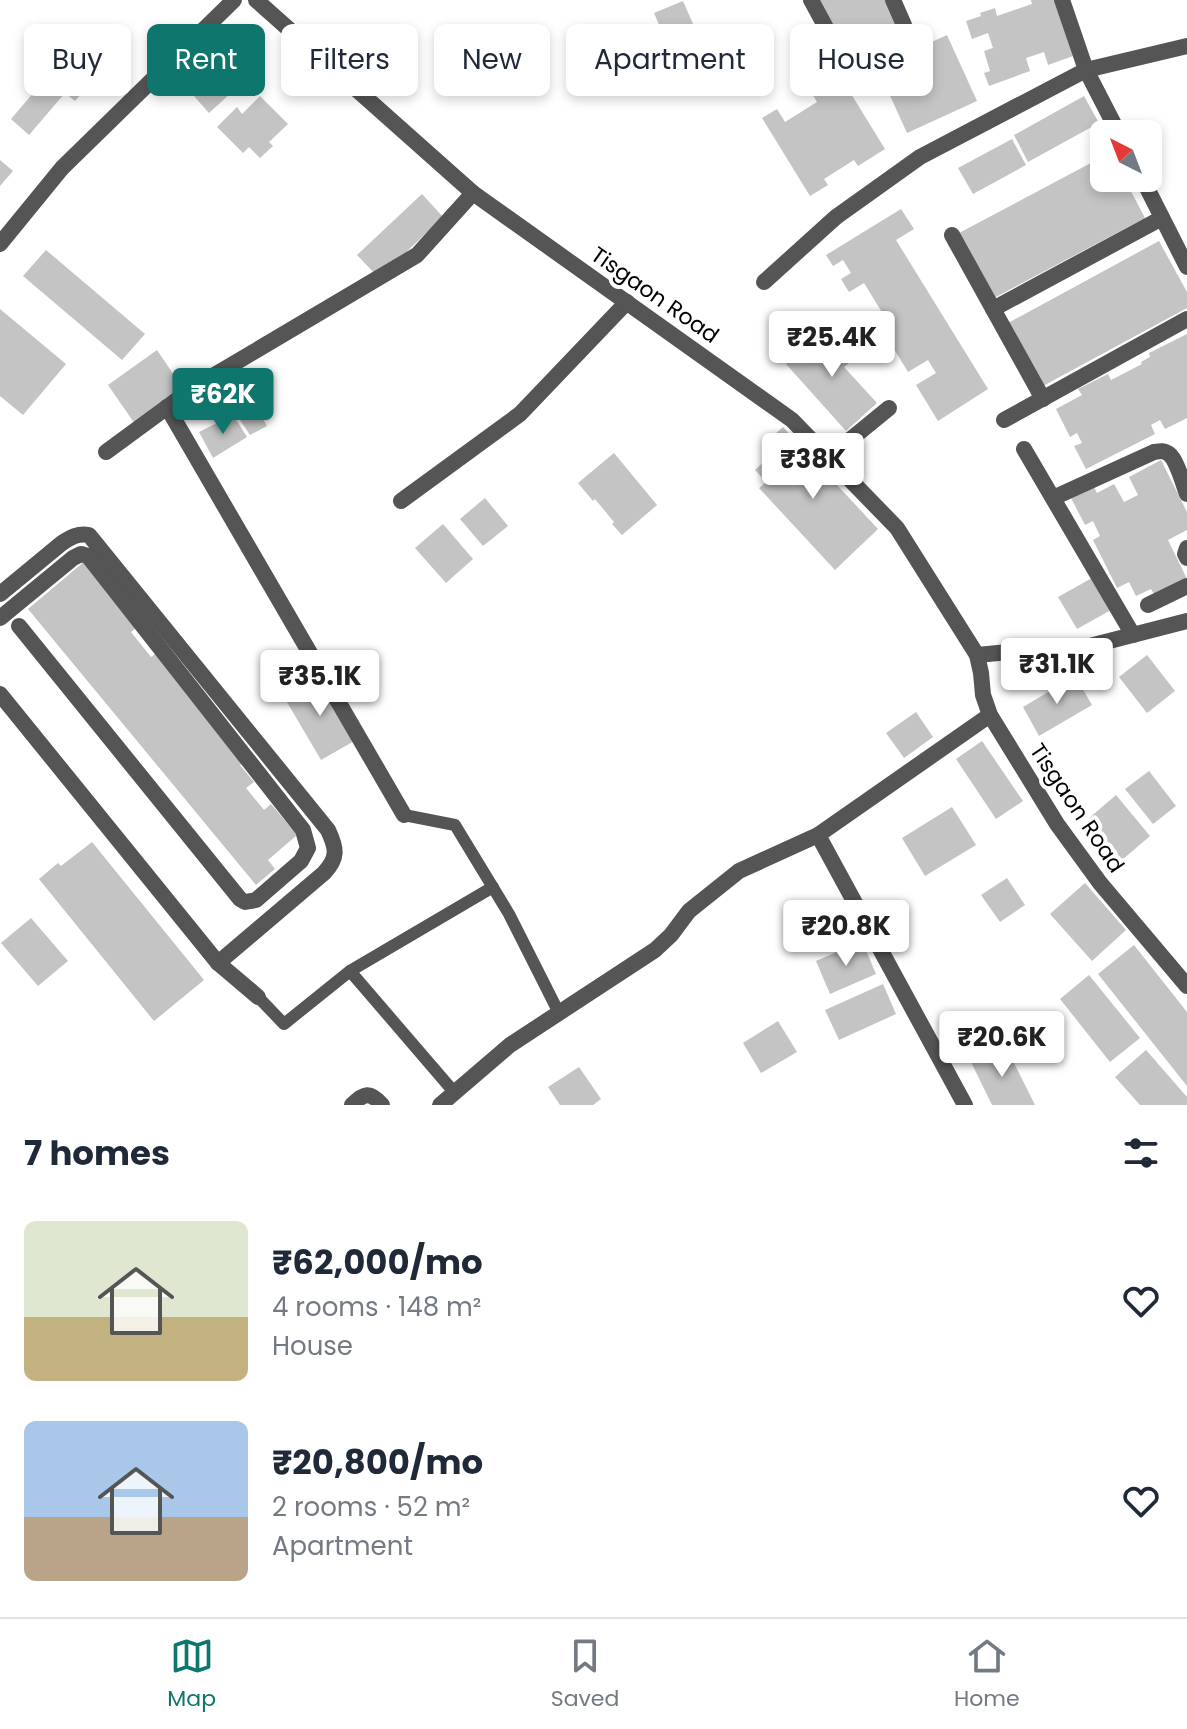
<!DOCTYPE html>
<meta charset="utf-8">
<style>
body{margin:0;font-family:Poppins,sans-serif;background:#f2f2f3;color:#1f2937;height:100vh;display:flex;flex-direction:column;font-size:30px;white-space:nowrap}
*{box-sizing:border-box;margin:0}
p{font-size:26px;color:#747a83}
.icon{flex:none;width:44px;height:44px;fill:none;stroke:currentColor;stroke-width:2;stroke-linecap:round;stroke-linejoin:round}
.map{position:relative;height:1105px;overflow:hidden}
.panel{display:flex;flex-direction:column;background:#fff;flex:1}
.panel>*{flex:none}
.top-card{position:absolute;left:24px;top:24px;width:1140px;height:72px;display:flex;gap:16px}
.needle{width:52px;rotate:318deg}
.tools{position:absolute;left:1090px;top:120px;display:grid;gap:16px}
.tools a{display:grid;place-items:center;width:72px;height:72px;border-radius:12px;background:#fff;box-shadow:0 4px 12px #0003;font-size:40px}
.price{position:absolute;translate:-50% -68px;padding:0 18px;border-radius:8px;background:#fff;color:#222;font-size:26px;line-height:52px;filter:drop-shadow(0 2px 4px #0008)}
.price::after{content:'';position:absolute;left:50%;top:48px;width:24px;height:18px;margin-left:-12px;background:inherit;clip-path:polygon(0 0,100% 0,50% 100%)}
.price.current{background:#0f766e;color:#fff}
ul{padding:0;list-style:none}
li{display:flex;align-items:center;gap:24px;height:200px;padding:0 24px}
li span{display:grid;place-items:center;flex:none;width:224px;height:160px;border-radius:12px;color:#555}
li>.icon{margin-inline-start:auto}
span .icon{width:96px;height:96px;fill:#fffc;stroke-width:1}
li b{font-size:34px}
h2{display:flex;justify-content:space-between;align-items:center;height:96px;padding:0 24px;font-size:34px}
.tag{padding:0 28px;border-radius:12px;background:#fff;box-shadow:0 4px 12px #0003;font-size:28px;line-height:72px}
.tag.current{background:#0f766e;color:#fff}
.tab-bar{display:flex;justify-content:space-around;align-items:center;height:112px;border-top:2px solid #e0e1e3;background:#fff;font-size:22px;color:#747a83}
.tab-bar a{display:grid;justify-items:center;gap:4px}
.tab-bar .current{color:#0f766e}
.map>svg:first-child{display:block}
.building{fill:#c4c4c4}
.lines{fill:none;stroke-linecap:round;stroke-linejoin:round}
.service{stroke:#555;stroke-width:12}
.minor{stroke:#555;stroke-width:16}
.tertiary{stroke:#555;stroke-width:16}
.labels{text-anchor:middle;dominant-baseline:central;stroke-width:8;stroke-linejoin:round;paint-order:stroke}
.street-label{font-size:22px;fill:#000;stroke:#fff}
</style>
<div class="map">
<svg width="1187" height="1105" viewBox="0 0 1187 1105">
<rect width="100%" height="100%" fill="#fff"/>
<g class="building">
<path d="M818,0h72l10,24 -59,27z"/>
<path d="M1031,0h23l19,56 -25,9 -4,-13 -18,6 4,13 -41,15 -5,-13 6,-2 -6,-20 9,-3 -5,-15 -16,6 -6,-18 15,-5 -1,-3 15,-5 2,8 35,-12z"/>
<path d="M683,1l14,32 -29,13 -14,-33z"/>
<path d="M92,24l17,15 -32,37 12,9 -14,16 -10,-8 -36,42 -18,-16z"/>
<path d="M947,35l30,66 -70,32 -30,-66z"/>
<path d="M229,44l25,28 -45,41 -25,-28z"/>
<path d="M837,71l48,78 -27,17 -4,-6 -30,19 4,6 -18,11 -48,-78 15,-9 8,13 32,-20 -8,-13z"/>
<path d="M260,96l28,28 -19,18 4,4 -13,12 -11,-11 -6,6 -26,-26 20,-20 5,7z"/>
<path d="M1084,96l15,27 -71,39 -14,-27z"/>
<path d="M1012,139l14,26 -53,29 -15,-26z"/>
<path d="M1104,156v22h20l21,40 -151,80 -35,-65z"/>
<path d="M0,160l13,11 -13,15z"/>
<path d="M422,194l21,23 -64,61 -22,-23z"/>
<path d="M901,209l13,20 -18,11 92,149 -50,32 -22,-36 20,-12 -8,-13 -20,12 -28,-46 8,-4 -24,-39 -15,9 -8,-13 10,-6 -8,-13 -10,6 -7,-11z"/>
<path d="M1159,241l28,51v16l-144,78 -35,-63z"/>
<path d="M46,250l99,84 -23,26 -99,-84z"/>
<path d="M0,309l66,55 -43,51 -23,-19z"/>
<path d="M831,324l7,8 -4,3 9,10 -4,4 11,13 -6,5 33,36 -31,28 -60,-67z"/>
<path d="M1187,334v84l-22,11 -5,-9 -9,5 4,9 -69,35 -12,-23 8,-3 -5,-10 -7,4 -14,-28 26,-14 -4,-6 30,-15 3,6 31,-16 -1,-2 9,-5 -1,-4z"/>
<path d="M157,350l27,40 -49,34 -27,-39z"/>
<path d="M254,404l13,22 -17,9 -14,-21z"/>
<path d="M233,415l14,22 -34,21 -14,-26z"/>
<path d="M783,427l95,102 -43,41 -76,-82 7,-6 -11,-12 20,-19 -9,-9z"/>
<path d="M614,453l43,52 -35,30 -10,-11 2,-2 -19,-23 -2,2 -15,-18z"/>
<path d="M1161,460l26,52v18l-19,10 19,39 -32,17 -4,-7 -15,7 -7,-14 -12,6 -24,-48 7,-4 -7,-15 -8,4 -16,-31 23,-11 5,10 17,-9 10,18 14,-7 -9,-18z"/>
<path d="M485,498l23,28 -25,20 -23,-27z"/>
<path d="M443,524l30,35 -27,24 -31,-35z"/>
<path d="M85,561l53,65 -7,6 20,25 8,-6 89,108 -8,6 14,17 -8,6 18,22 7,-6 26,31 -29,25 7,9 -19,16 -228,-276z"/>
<path d="M1092,578l19,32 -34,19 -19,-32z"/>
<path d="M1147,655l28,36 -28,22 -28,-36z"/>
<path d="M1075,676l17,29 -53,31 -16,-29z"/>
<path d="M320,677l36,63 -35,20 -37,-63z"/>
<path d="M916,712l17,25 -29,21 -18,-25z"/>
<path d="M982,741l41,60 -27,18 -40,-60z"/>
<path d="M1149,771l27,35 -23,18 -28,-35z"/>
<path d="M1116,795l34,41 -28,24 -34,-41z"/>
<path d="M952,807l24,38 -51,31 -23,-38z"/>
<path d="M92,842l112,138 -50,41 -115,-142 19,-16 3,3z"/>
<path d="M1007,878l18,27 -25,17 -19,-27z"/>
<path d="M1085,883l41,47 -34,31 -42,-47z"/>
<path d="M31,918l37,43 -30,25 -37,-43z"/>
<path d="M862,941l14,33 -46,20 -14,-33z"/>
<path d="M1134,945l53,67v74l-89,-112z"/>
<path d="M1089,975l51,63 -30,24 -50,-63z"/>
<path d="M883,984l13,30 -57,26 -14,-30z"/>
<path d="M778,1021l19,31 -36,21 -18,-30z"/>
<path d="M1005,1045l30,60h-43l-21,-43z"/>
<path d="M1146,1050l41,47v8h-47l-25,-28z"/>
<path d="M579,1067l22,32 -8,6h-33l-12,-18z"/>
</g>
<g class="lines">
<g class="service">
<path d="M404,815l51,10 54,89 50,99"/>
<path d="M350,971l143,-84"/>
<path d="M258,997l26,27 66,-53 104,121"/>
</g>
<g class="minor">
<path d="M811,0l19,35"/>
<path d="M893,0l11,25"/>
<path d="M1062,0l24,70 33,64"/>
<path d="M1142,178l45,89"/>
<path d="M952,235l91,164"/>
<path d="M0,244l62,-76 172,-168"/>
<path d="M764,282l72,-65 84,-60 166,-87 101,-24"/>
<path d="M993,309l169,-91"/>
<path d="M167,407l237,408"/>
<path d="M1004,420l183,-101"/>
<path d="M1024,449l109,186"/>
<path d="M106,452l90,-66 221,-131 56,-62"/>
<path d="M829,457l60,-49"/>
<path d="M1053,498l101,-46c6,-1 10,-2 15,2 8,6 14,30 18,40"/>
<path d="M401,501l119,-87 107,-112"/>
<path d="M1187,548l-2,6 2,4"/>
<path d="M0,594l62,-51c9,-6 16,-10 27,-8l239,295c9,19 10,28 -4,43l-106,90"/>
<path d="M1148,605l39,-19"/>
<path d="M0,618l73,-60 8,-4 7,2 215,274 5,18 -7,13 -45,39 -11,2 -5,-3 -221,-273"/>
<path d="M977,655l63,-6h38l109,-28"/>
<path d="M0,694l218,269 40,34"/>
<path d="M818,835l147,270"/>
<path d="M352,1105c12,-12 18,-14 30,0"/>
<path d="M440,1105l70,-60 145,-95 16,-15 18,-24 50,-40 79,-36 172,-120"/>
</g>
<path class="tertiary" d="M256,0l217,193 319,227 105,108 80,127 4,18 2,22 7,20 67,109 43,59 87,103"/>
</g>
<g class="labels">
<g class="street-label">
<text transform="translate(655 295) rotate(35)">Tisgaon Road</text>
<text transform="translate(1077 808) rotate(56)">Tisgaon Road</text>
</g>
</g>
</svg>
<div class="tools">
<a><svg class="needle" viewBox="-14 -14 28 28"><path d="M0-13l5 13h-10z" fill="#e53935"/><path d="M0 13l5-13h-10z" fill="#747a83"/></svg></a>
</div>
<b class="price" style="left:832px;top:379px">₹25.4K</b>
<b class="price current" style="left:223px;top:436px">₹62K</b>
<b class="price" style="left:813px;top:501px">₹38K</b>
<b class="price" style="left:1057px;top:706px">₹31.1K</b>
<b class="price" style="left:320px;top:718px">₹35.1K</b>
<b class="price" style="left:846px;top:968px">₹20.8K</b>
<b class="price" style="left:1002px;top:1079px">₹20.6K</b>
<div class="top-card">
<a class="tag">Buy</a>
<a class="tag current">Rent</a>
<a class="tag">Filters</a>
<a class="tag">New</a>
<a class="tag">Apartment</a>
<a class="tag">House</a>
</div>
</div>
<section class="panel">
<h2>7 homes<svg class="icon" aria-label="filters" viewBox="0 0 24 24"><path d="M4 7h16M4 17h16"/><circle cx="9" cy="7" r="2"/><circle cx="15" cy="17" r="2"/></svg></h2>
<ul>
<li><span style="background:linear-gradient(#dfe7d0 60%,#c2b280 0)"><svg class="icon" aria-label="home" viewBox="0 0 24 24"><path d="M3 11l9-7 9 7M6 9v11h12V9"/></svg></span><div><b>₹62,000/mo</b><p>4 rooms · 148 m²</p><p>House</p></div><svg class="icon" aria-label="heart" viewBox="0 0 24 24"><path d="M12 20l-8-8c-3-5 5-10 8-4 3-6 11-1 8 4z"/></svg></li>
<li><span style="background:linear-gradient(#a9c7e8 60%,#b9a48a 0)"><svg class="icon" aria-label="home" viewBox="0 0 24 24"><path d="M3 11l9-7 9 7M6 9v11h12V9"/></svg></span><div><b>₹20,800/mo</b><p>2 rooms · 52 m²</p><p>Apartment</p></div><svg class="icon" aria-label="heart" viewBox="0 0 24 24"><path d="M12 20l-8-8c-3-5 5-10 8-4 3-6 11-1 8 4z"/></svg></li>
</ul>
</section>
<nav class="tab-bar">
<a class="current"><svg class="icon" aria-label="map" viewBox="0 0 24 24"><path d="M3 6l6-2 6 2 6-2v14l-6 2-6-2-6 2zM9 4v14M15 6v14"/></svg>Map</a>
<a><svg class="icon" aria-label="saved" viewBox="0 0 24 24"><path d="M7 4h10v16l-5-4-5 4z"/></svg>Saved</a>
<a><svg class="icon" aria-label="home" viewBox="0 0 24 24"><path d="M3 11l9-7 9 7M6 9v11h12V9"/></svg>Home</a>
</nav>
